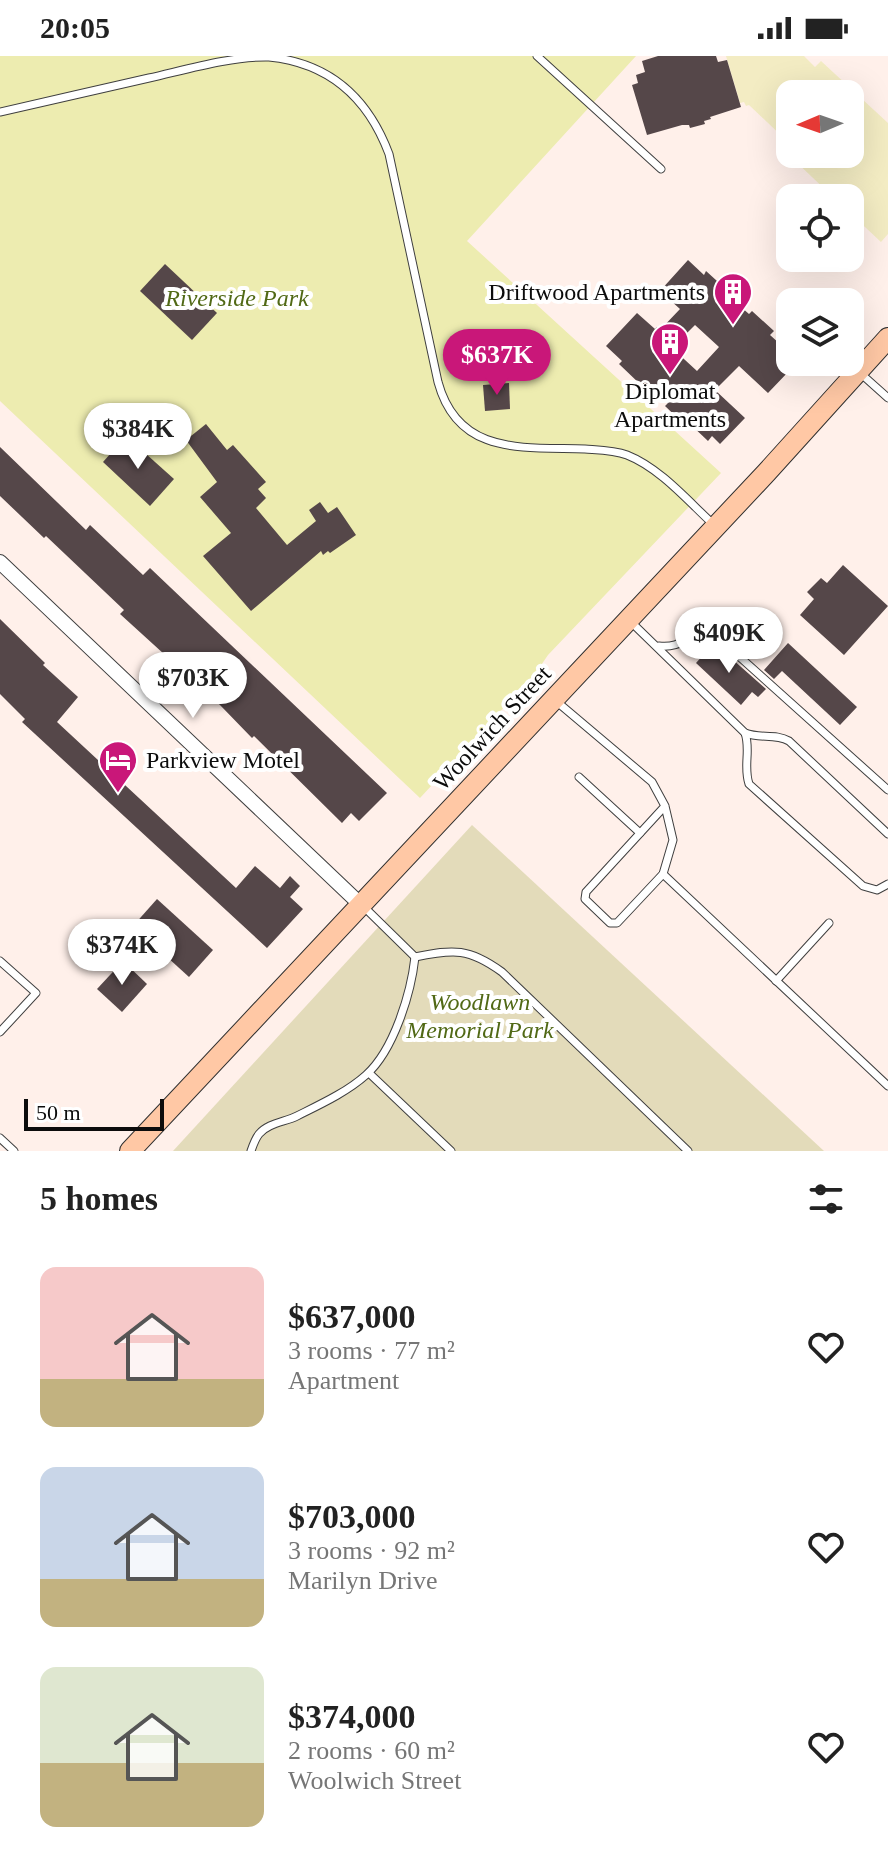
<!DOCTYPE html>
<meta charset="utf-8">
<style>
body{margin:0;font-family:"Times New Roman",serif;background:#f2f2f2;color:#222;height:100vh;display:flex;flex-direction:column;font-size:30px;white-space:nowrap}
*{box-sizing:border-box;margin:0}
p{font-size:26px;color:#767676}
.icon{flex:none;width:44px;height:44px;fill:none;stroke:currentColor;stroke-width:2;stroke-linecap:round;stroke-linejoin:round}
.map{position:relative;height:1095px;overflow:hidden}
.details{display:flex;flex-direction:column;background:#fff;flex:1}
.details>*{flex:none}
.needle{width:52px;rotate:268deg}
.tools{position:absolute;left:776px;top:24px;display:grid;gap:16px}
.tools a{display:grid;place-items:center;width:88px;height:88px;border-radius:16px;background:#fff;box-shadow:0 8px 32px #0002;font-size:40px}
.scale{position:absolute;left:24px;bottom:20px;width:140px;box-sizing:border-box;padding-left:8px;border:4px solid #0c0c0c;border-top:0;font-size:22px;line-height:28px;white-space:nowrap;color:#0c0c0c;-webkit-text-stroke:6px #fff;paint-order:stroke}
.price{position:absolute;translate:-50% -68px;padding:0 18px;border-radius:28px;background:#fff;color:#222;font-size:26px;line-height:52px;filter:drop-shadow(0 2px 4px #0008)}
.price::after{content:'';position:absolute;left:50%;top:48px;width:24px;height:18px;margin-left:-12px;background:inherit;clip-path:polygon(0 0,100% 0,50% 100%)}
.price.active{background:#c91779;color:#fff}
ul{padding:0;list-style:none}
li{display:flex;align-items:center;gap:24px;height:200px;padding:0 40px}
li span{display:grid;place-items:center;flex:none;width:224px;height:160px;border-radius:16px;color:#555}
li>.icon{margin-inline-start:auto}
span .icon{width:96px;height:96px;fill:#fffc;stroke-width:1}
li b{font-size:34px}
h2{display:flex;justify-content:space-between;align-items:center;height:96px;padding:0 40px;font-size:34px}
.status{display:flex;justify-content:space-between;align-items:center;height:56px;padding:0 40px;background:#fff;direction:ltr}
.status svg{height:22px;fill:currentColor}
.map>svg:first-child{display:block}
.green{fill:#edecb0}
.cemetery{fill:#e3dbba}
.pitch{fill:#f3ecc3}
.building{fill:#554749;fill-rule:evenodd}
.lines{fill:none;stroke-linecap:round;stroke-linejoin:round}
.lane-casing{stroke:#3f3f3f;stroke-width:9}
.street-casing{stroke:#3f3f3f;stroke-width:16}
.secondary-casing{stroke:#2e2e2e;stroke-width:22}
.lane{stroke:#fff;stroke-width:7}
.street{stroke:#fff;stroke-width:14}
.secondary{stroke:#ffc8a5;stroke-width:20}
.labels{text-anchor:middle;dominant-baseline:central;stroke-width:8;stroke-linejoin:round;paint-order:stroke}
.poi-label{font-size:24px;fill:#0c0c0c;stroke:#fff;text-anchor:end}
.park-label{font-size:24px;font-style:italic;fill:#516916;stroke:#fff}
.street-label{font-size:24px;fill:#0c0c0c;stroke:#fff}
</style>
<div class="status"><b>20:05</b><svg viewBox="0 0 49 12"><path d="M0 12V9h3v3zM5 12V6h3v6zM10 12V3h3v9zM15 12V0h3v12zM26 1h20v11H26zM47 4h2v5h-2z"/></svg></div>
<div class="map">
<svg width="888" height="1095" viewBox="0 0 888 1095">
<rect width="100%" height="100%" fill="#fff0ea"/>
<path class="green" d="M0,0h636l-169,185 254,232 -173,182 -13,19 -115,124 -420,-397z"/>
<path class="cemetery" d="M472,769l352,326h-651z"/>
<path class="pitch" d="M726,0h78l11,11 6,-6 67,62v111l-7,8 -31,-29v-15h-16l-44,-42 2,-2h58v-60h-60v50l-41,-39 -3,1 -2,-4 -4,1z"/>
<g class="building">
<path d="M658,0h58l2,6 9,-2 14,47 -31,10 1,2 -7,2 1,3 -15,4 -1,-3h-7l-35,10 -15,-50 6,-2 -2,-8 9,-3 -3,-11z"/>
<path d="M688,204l16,15 2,-4 21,19 -2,3 24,21 3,-3 22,20 -4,4 20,18v17l-22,23 -29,-27 -24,24 30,28 -25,26 -8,-8 -4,5 -19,-18 -3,3 -21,-20 3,-3 -23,-21 -3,4 -23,-22 3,-3 -16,-15 31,-33 18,16 2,-2 3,3 20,-21 -20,-18zM695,269l24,22 -22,24 -25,-23z"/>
<path d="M165,208l52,49 -25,27 -52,-49z"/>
<path d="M509,327l1,26 -25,2 -2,-26z"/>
<path d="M206,368l21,26 6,-5 33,37 -8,7 8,9 -10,10 31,37 29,-24 -7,-11 11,-8 8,11 9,-6 19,28 -26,18 -2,-2 -5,4 -2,-4 -70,60 -48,-55 28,-23 -31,-36 17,-15 -31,-42z"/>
<path d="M126,380l48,43 -24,27 -47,-44z"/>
<path d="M0,391l86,83 4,-5 53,50 7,-7 237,225 -28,28 -8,-8 -9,10 -88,-87 -2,2 -32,-33 -100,-91 4,-4 -78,-74 -2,2 -44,-42z"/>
<path d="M843,509l45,41 -44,49 -44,-40 14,-16 -7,-7 14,-14 6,5z"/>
<path d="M0,563l45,44 -2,2 35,32 -21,25 179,166 19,-22 25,22 10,-12 10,10 -10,11 13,12 -36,39 -245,-226 3,-3 -25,-25z"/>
<path d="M714,587l52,46 -8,8 -6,-5 -11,13 -45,-42z"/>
<path d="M788,587l69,64 -17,18 -58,-54 -8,8 -10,-9z"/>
<path d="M157,843l56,51 -24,27 -56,-51z"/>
<path d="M123,905l24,23 -25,28 -25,-23z"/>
</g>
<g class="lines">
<defs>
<g id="lane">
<path d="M537,0l124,113"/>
<path d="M0,56c50,-11 99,-23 149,-34 36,-8 83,-22 120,-21 60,6 99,41 120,97l49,228c20,74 85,65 147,67 14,1 29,1 42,6 33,13 61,46 86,69"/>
<path d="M859,316l29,26"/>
<path d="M630,565l115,112c15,6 30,0 44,8l99,93"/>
<path d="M659,590c26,3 30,-16 54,-13l175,157"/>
<path d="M556,645l96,81 13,24 8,34 -10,34 -46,49h-7l-25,-24 1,-7 79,-86"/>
<path d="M745,677c6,17 -2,33 4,51l114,102 14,4 11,-6"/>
<path d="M579,721l61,56"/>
<path d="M663,818l225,212"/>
<path d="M362,849l53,52"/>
<path d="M415,901c39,-8 54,-9 87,15l186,179"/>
<path d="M0,905l36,32 -36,39"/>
<path d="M776,925l53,-58"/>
<path d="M369,1017l82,78"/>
<path d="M0,1082l14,13"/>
<path d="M251,1095c2,-6 4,-12 8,-17 9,-11 26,-12 38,-18 24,-12 50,-24 69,-41 28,-25 45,-82 49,-118"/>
</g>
<path id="street" d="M0,506l360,342"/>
<path id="secondary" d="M130,1095l637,-679 121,-134"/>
</defs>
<use href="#lane" class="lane-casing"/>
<use href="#street" class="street-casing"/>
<use href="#secondary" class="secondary-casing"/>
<use href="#lane" class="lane"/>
<use href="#street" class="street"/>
<use href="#secondary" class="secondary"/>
</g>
<defs>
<symbol id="building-pin" viewBox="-11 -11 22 30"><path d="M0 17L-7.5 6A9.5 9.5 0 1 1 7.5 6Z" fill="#c91779" stroke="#fff"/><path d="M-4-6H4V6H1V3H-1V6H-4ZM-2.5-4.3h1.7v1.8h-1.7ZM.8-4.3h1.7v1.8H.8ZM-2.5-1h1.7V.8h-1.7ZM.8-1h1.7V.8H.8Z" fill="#fff"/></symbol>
<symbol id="hotel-pin" viewBox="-11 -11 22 30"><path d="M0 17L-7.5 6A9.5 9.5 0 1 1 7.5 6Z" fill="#c91779" stroke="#fff"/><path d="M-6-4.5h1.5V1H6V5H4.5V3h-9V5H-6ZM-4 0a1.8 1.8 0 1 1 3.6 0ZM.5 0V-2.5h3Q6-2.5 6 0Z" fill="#fff"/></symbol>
</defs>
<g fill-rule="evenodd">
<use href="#building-pin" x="711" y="214" width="44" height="60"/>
<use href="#building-pin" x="648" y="264" width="44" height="60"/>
<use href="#hotel-pin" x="96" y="682" width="44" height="60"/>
</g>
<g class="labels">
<g class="poi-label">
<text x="705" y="236">Driftwood Apartments</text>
<text x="670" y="335" text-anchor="middle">Diplomat<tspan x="670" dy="28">Apartments</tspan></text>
<text x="146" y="704" text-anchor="start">Parkview Motel</text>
</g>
<g class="park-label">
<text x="237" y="242">Riverside Park</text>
<text x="480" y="946">Woodlawn<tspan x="480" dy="28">Memorial Park</tspan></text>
</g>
<g class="street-label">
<text transform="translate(492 672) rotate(-47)">Woolwich Street</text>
</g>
</g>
</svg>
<div class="tools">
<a><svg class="needle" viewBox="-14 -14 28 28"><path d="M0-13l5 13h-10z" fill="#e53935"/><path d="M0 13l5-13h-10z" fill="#767676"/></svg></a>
<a><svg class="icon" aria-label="locate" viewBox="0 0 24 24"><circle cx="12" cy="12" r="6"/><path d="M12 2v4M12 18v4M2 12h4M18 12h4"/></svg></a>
<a><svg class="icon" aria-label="layers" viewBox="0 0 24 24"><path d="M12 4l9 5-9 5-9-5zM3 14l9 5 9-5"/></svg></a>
</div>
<div class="scale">50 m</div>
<b class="price active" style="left:497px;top:341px">$637K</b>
<b class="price" style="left:138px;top:415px">$384K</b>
<b class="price" style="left:729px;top:619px">$409K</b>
<b class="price" style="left:193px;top:664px">$703K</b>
<b class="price" style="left:122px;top:931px">$374K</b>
</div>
<section class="details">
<h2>5 homes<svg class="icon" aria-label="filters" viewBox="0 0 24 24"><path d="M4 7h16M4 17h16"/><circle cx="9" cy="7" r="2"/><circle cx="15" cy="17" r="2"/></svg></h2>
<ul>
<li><span style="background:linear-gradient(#f6c9c9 70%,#c2b280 0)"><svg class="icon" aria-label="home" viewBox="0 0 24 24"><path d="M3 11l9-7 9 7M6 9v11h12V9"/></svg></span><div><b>$637,000</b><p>3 rooms · 77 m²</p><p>Apartment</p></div><svg class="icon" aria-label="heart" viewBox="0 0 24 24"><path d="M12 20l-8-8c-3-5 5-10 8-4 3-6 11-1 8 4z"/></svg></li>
<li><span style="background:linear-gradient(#c9d6e8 70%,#c2b280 0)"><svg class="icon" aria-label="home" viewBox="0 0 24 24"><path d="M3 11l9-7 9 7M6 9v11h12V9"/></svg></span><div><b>$703,000</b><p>3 rooms · 92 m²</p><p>Marilyn Drive</p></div><svg class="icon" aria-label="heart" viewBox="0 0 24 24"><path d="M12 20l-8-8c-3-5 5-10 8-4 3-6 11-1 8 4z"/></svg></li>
<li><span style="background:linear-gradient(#dfe7d0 60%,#c2b280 0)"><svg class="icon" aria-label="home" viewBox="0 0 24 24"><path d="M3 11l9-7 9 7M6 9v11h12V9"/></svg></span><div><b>$374,000</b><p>2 rooms · 60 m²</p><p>Woolwich Street</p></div><svg class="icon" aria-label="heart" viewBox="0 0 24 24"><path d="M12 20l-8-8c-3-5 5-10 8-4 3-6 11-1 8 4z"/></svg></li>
</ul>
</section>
